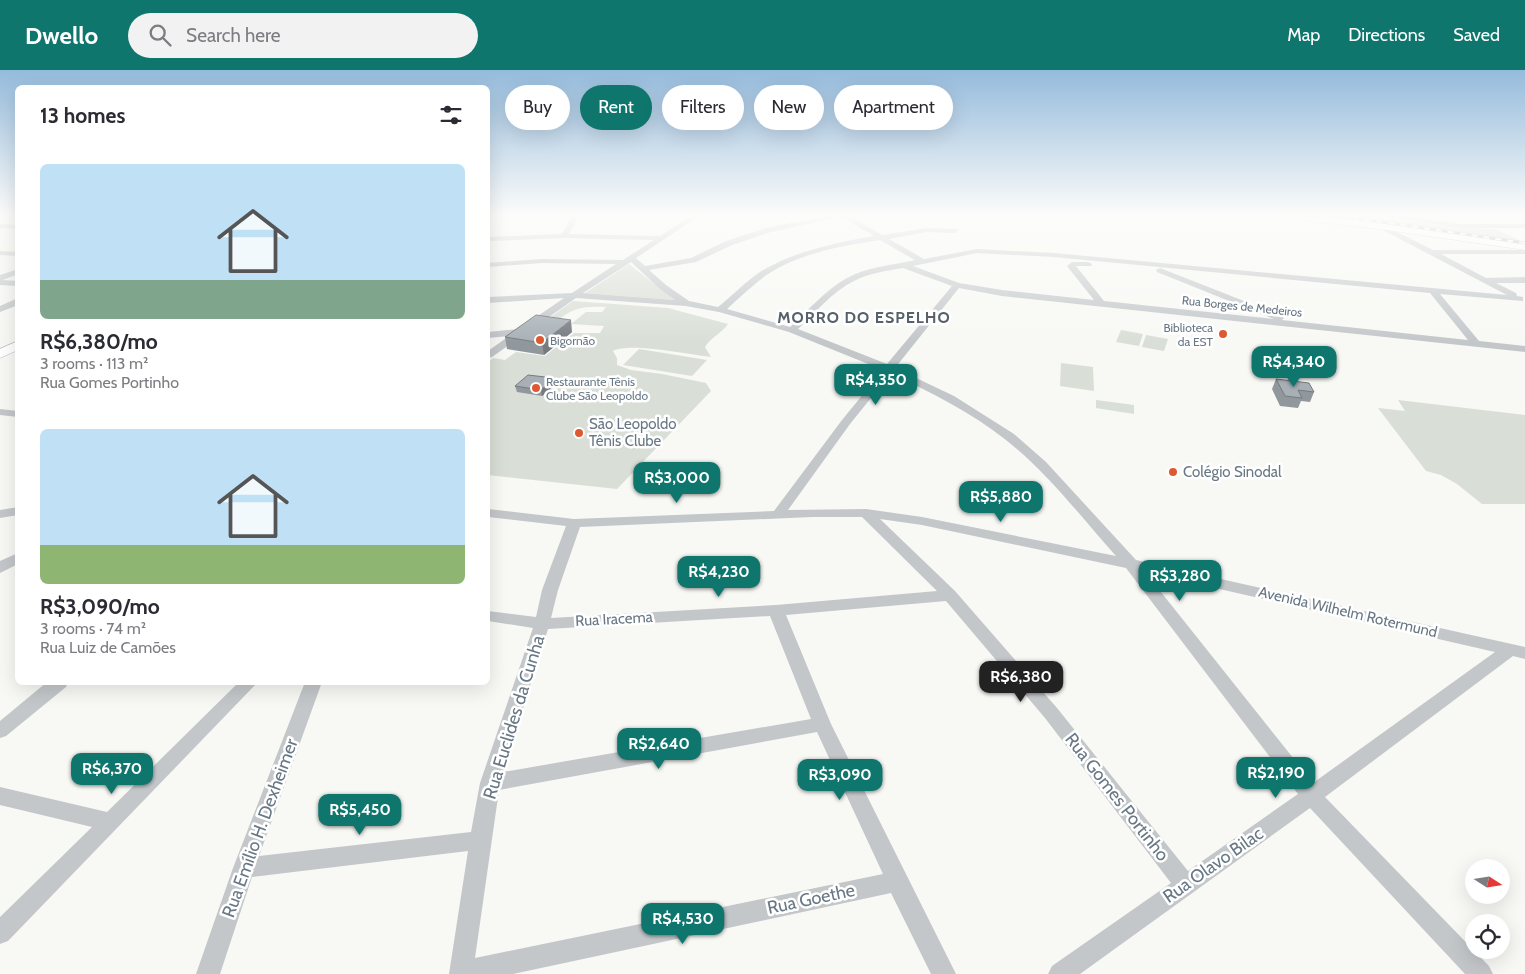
<!DOCTYPE html>
<meta charset="utf-8">
<style>
body{margin:0;font-family:Cabin,sans-serif;background:#f2f2f3;color:#2b2b33;height:100vh;display:flex;flex-direction:column;font-size:19px;white-space:nowrap}
*{box-sizing:border-box;margin:0}
p{font-size:16px;color:#7c7c81}
.icon{flex:none;width:28px;height:28px;fill:none;stroke:currentColor;stroke-width:2;stroke-linecap:round;stroke-linejoin:round}
.map{position:relative;flex:1;overflow:hidden}
.side{position:absolute;left:15px;top:15px;width:475px;height:600px;display:flex;flex-direction:column;background:#fff;border-radius:8px;box-shadow:0 5px 20px #0002}
.side>*{flex:none}
.banner{position:absolute;left:505px;top:15px;width:475px;height:45px;display:flex;gap:10px}
.needle{width:32px;rotate:102deg}
.buttons{position:absolute;left:1465px;top:789px;display:grid;gap:10px}
.buttons a{display:grid;place-items:center;width:45px;height:45px;border-radius:50%;background:#fff;box-shadow:0 5px 20px #0002;font-size:25px}
.price{position:absolute;translate:-50% -42px;padding:0 11px;border-radius:10px;background:#0f766e;color:#fff;font-size:16px;line-height:32px;filter:drop-shadow(0 1px 2px #0008)}
.price::after{content:'';position:absolute;left:50%;top:30px;width:15px;height:11px;margin-left:-8px;background:inherit;clip-path:polygon(0 0,100% 0,50% 100%)}
.price.on{background:#222;color:#fff}
ul{padding:0;list-style:none}
li{display:grid;align-content:center;gap:10px;height:265px;padding:0 25px}
li span{display:grid;place-items:center;height:155px;border-radius:8px;color:#555}
li>.icon{margin-inline-start:auto}
span .icon{width:90px;height:90px;fill:#fffc;stroke-width:1}
li b{font-size:21px}
h2{display:flex;justify-content:space-between;align-items:center;height:60px;padding:0 25px;font-size:21px}
.tag{padding:0 18px;border-radius:22px;background:#fff;box-shadow:0 5px 20px #0002;font-size:18px;line-height:45px}
.tag.on{background:#0f766e;color:#fff}
header{display:flex;align-items:center;gap:30px;box-sizing:border-box;height:70px;padding:0 25px;background:#0f766e;color:#fff}
header strong{font-size:24px}
nav{display:flex;gap:28px;margin-inline-start:auto;font-size:18px}
.search{width:350px;height:45px;background:#f2f2f3;display:flex;align-items:center;gap:12px;box-sizing:border-box;padding:0 18px;border-radius:28px;color:#7c7c81;font-size:19px}
.map>svg:first-child{display:block}
.green{fill:#d9dfd6}
.lines{fill:none;stroke-linecap:round;stroke-linejoin:round}
.major-casing{stroke:#b6bbbe;stroke-width:1}
.minor{fill:#c3c7ca;fill-rule:evenodd}
.major{fill:#fff;fill-rule:evenodd}
.rail-casing{stroke:#a4aaaf;stroke-width:3}
.rail{stroke:#fff;stroke-width:2;stroke-dasharray:6;stroke-linecap:butt}
.wall{fill:#90979d}
.shaded-wall{fill:#767b7f}
.building{fill:#a8b0b6;stroke:#767b7f}
.poi-dot{fill:#dd5930;stroke:#fff;stroke-width:2}
.labels{text-anchor:middle;dominant-baseline:central;stroke-width:5;stroke-linejoin:round;paint-order:stroke}
.far-street-label{font-size:12px;fill:#687885;stroke:#fff}
.far-poi-label{font-size:12px;fill:#687885;stroke:#fff;text-anchor:start}
.poi-label{font-size:15px;fill:#687885;stroke:#fff;text-anchor:start}
.street-label{font-size:15px;fill:#687885;stroke:#fff}
.far-district-label{font-size:16px;font-weight:bold;letter-spacing:1px;fill:#56616a;stroke:#fff}
.near-street-label{font-size:18px;fill:#687885;stroke:#fff}
</style>
<header>
<strong>Dwello</strong>
<div class="search"><svg class="icon" aria-label="search" viewBox="0 0 24 24"><circle cx="10" cy="10" r="6"/><path d="M15 15l6 6"/></svg>Search here</div>
<nav><a>Map</a><a>Directions</a><a>Saved</a></nav>
</header>
<div class="map">
<svg width="1525" height="904" viewBox="0 0 1525 904">
<rect width="100%" height="100%" fill="#f8f8f5"/>
<g class="green">
<path d="M1375,148l87,10 33,1 30,14v2l-138,-20z"/>
<path d="M629,194l46,36 -90,-7z"/>
<path d="M573,231l95,7 60,16c-6,9 -17,13 -23,23l6,10c-22,-2 -80,-15 -98,-6l4,7v7l14,5 31,4 44,9 5,8 -94,98 -129,-14v-113l5,-4 12,2 11,-8 29,4 29,-23h26l4,-7 -33,-2 15,-12h16l4,-5c-20,-1 -32,0 -48,13l-9,-2z"/>
<path d="M1121,260l22,4 -4,12 -23,-4z"/>
<path d="M1146,265l22,4 -4,12 -22,-4z"/>
<path d="M639,279l68,11 -15,16 -69,-11z"/>
<path d="M1061,293l32,4 1,24 -34,-5z"/>
<path d="M1096,330l38,5v9l-38,-6z"/>
<path d="M1398,330l127,15v89h-43l-25,-20 -16,-9 -15,-4 -48,-63 27,3z"/>
</g>
<g class="lines">
<defs>
<g id="major">
<path d="M1283,146c81,0 162,17 242,28v6l-145,-21 -93,-10z"/>
<path d="M18,271v9l-18,8v-9z"/>
</g>
</defs>
<use href="#major" class="major-casing"/>
<g class="minor">
<path d="M572,146h7l-10,18 91,2 31,-20h8l-63,42 9,8 46,-8 35,-17 40,-13 59,-12h25l32,19 45,-7 30,1 1,2 -4,2 -27,-1 -38,7 35,20 53,-10 77,4 453,42 -151,-79h9l68,34h92v4h-84l45,24 39,-1v6h-29l20,10 1,3 6,1v4l-83,-7 39,47 46,5v6l-523,-56 -43,-8 -64,80 59,28 60,38 32,28 90,98 389,87v12l-12,-3 -188,141 164,169 4,8h-28l-155,-166 -230,166h-32l4,-8 119,-83 -126,-165 -99,-117 -160,14 45,109 125,250h-25l-40,-81 -378,81h-64l19,-123 -216,26 -32,97h-24l37,-106 72,-186h17l-63,174 212,-24 9,-49 53,-155 -45,-7v-10l48,6 6,-27 24,-64 -78,-9v-8l86,10 200,-8 68,-91 41,-50 -94,-38 -70,-20 -33,-6 -110,-8 -84,59 -4,1v-7l21,-15 -21,2v-6l31,-3 45,-31 -76,5v-6l84,-4 44,-29 -74,-1 -54,4v-4l54,-4 81,1 31,-20 -90,-2 -76,3v-4l74,-3zM841,147l33,19c-39,7 -80,15 -114,36 -15,10 -28,24 -42,35l-29,-6 -23,-16 -17,-15 47,-8 36,-17 39,-13zM880,170l35,20c-22,5 -48,7 -68,18 -21,12 -39,32 -57,49l-63,-18c12,-11 25,-23 38,-33 34,-23 76,-30 115,-36zM977,183l77,4 376,36 38,47 -186,-20 2,-2 -2,-2 -122,-48 -4,2 1,2 117,47 -170,-18 -28,-35h15l1,-2 -4,-2h-16l-5,4 27,34 -92,-10 -43,-7 -46,-17zM631,192l29,27 15,11 -92,-7zM903,198l49,18 -65,78 -89,-35c17,-16 35,-38 56,-48 15,-8 32,-10 49,-13zM891,303c40,20 80,39 115,67 42,33 75,77 110,116l-194,-39 -56,-8 -78,1 62,-86zM812,447h50l75,74 -161,14 -225,13 7,-28 22,-63zM880,449l42,6 204,43 172,226 -110,77 -131,-163 -102,-117zM1145,502l350,80 -182,131zM770,546l41,103 -308,53 45,-143zM817,662l66,142 -408,84 24,-168z"/>
<path d="M1383,146h22l55,8h65v4h-65z"/>
<path d="M0,154l18,1v4l-18,-1z"/>
<path d="M0,181l18,1v4l-18,-1z"/>
<path d="M18,199v5l-15,6 15,1v5l-18,-1v-10z"/>
<path d="M18,228v7l-18,7v-6z"/>
<path d="M0,339l18,2v6l-18,-2z"/>
<path d="M18,437v8l-18,3v-8z"/>
<path d="M18,483v11l-18,9v-12z"/>
<path d="M47,612h21l-2,5 -60,49 -6,2v-17z"/>
<path d="M239,612h19l-250,259 -8,3v-27l92,-90 -92,-22v-18l107,25z"/>
</g>
<use href="#major" class="major"/>
<defs>
<path id="rail" d="M1341,146l184,27"/>
</defs>
<use href="#rail" class="rail-casing"/>
<use href="#rail" class="rail"/>
</g>
<g class="wall">
<path d="M572,262l-28,23 -37,-6 -2,-12z"/>
<path d="M1276,309l38,13 -4,10 -9,-1 -3,7 -18,-2 -8,-17z"/>
<path d="M555,315l-13,11 -25,-4 -2,-6z"/>
</g>
<g class="shaded-wall">
<path d="M571,250l1,12 -28,23 -2,-12z"/>
<path d="M554,308l1,7 -13,11 -1,-6z"/>
</g>
<g class="building">
<path d="M536,245l35,5 -29,23 -37,-6z"/>
<path d="M528,305l26,3 -13,12 -26,-4z"/>
<path d="M1276,309l33,4 5,9 -16,-2 4,8 -17,-2z"/>
</g>
<linearGradient id="sky" x2="0" y2="1"><stop stop-color="#95bbdc"/><stop offset="0.53" stop-color="#fcfcfa"/><stop offset="1" stop-color="#fcfcfa" stop-opacity="0"/></linearGradient>
<rect width="1525" height="273" fill="url(#sky)"/>
<g class="poi-dot">
<circle cx="1223" cy="264" r="5"/>
<circle cx="540" cy="270" r="5"/>
<circle cx="536" cy="318" r="5"/>
<circle cx="579" cy="363" r="5"/>
<circle cx="1173" cy="402" r="5"/>
</g>
<g class="labels">
<g class="far-street-label">
<text transform="translate(1242 236) rotate(6)">Rua Borges de Medeiros</text>
</g>
<g class="far-poi-label">
<text x="1213" y="257" text-anchor="end">Biblioteca<tspan x="1213" dy="14">da EST</tspan></text>
<text x="550" y="270">Bigornão</text>
<text x="546" y="311">Restaurante Tênis<tspan x="546" dy="14">Clube São Leopoldo</tspan></text>
</g>
<g class="poi-label">
<text x="589" y="354">São Leopoldo<tspan x="589" dy="17">Tênis Clube</tspan></text>
<text x="1183" y="402">Colégio Sinodal</text>
</g>
<g class="street-label">
<text transform="translate(1348 542) rotate(13)">Avenida Wilhelm Rotermund</text>
<text transform="translate(614 549) rotate(-3)">Rua Iracema</text>
</g>
<g class="far-district-label">
<text x="864" y="247">MORRO DO ESPELHO</text>
</g>
<g class="near-street-label">
<text transform="translate(514 647) rotate(-73)">Rua Euclides da Cunha</text>
<text transform="translate(1117 727) rotate(52)">Rua Gomes Portinho</text>
<text transform="translate(260 758) rotate(-70)">Rua Emílio H. Dexheimer</text>
<text transform="translate(1213 795) rotate(-35)">Rua Olavo Bilac</text>
<text transform="translate(811 829) rotate(-12)">Rua Goethe</text>
</g>
</g>
</svg>
<div class="buttons">
<a><svg class="needle" viewBox="-14 -14 28 28"><path d="M0-13l5 13h-10z" fill="#e53935"/><path d="M0 13l5-13h-10z" fill="#7c7c81"/></svg></a>
<a><svg class="icon" aria-label="locate" viewBox="0 0 24 24"><circle cx="12" cy="12" r="6"/><path d="M12 2v4M12 18v4M2 12h4M18 12h4"/></svg></a>
</div>
<b class="price" style="left:1294px;top:318px">R$4,340</b>
<b class="price" style="left:876px;top:336px">R$4,350</b>
<b class="price" style="left:677px;top:434px">R$3,000</b>
<b class="price" style="left:1001px;top:453px">R$5,880</b>
<b class="price" style="left:719px;top:528px">R$4,230</b>
<b class="price" style="left:1180px;top:532px">R$3,280</b>
<b class="price on" style="left:1021px;top:633px">R$6,380</b>
<b class="price" style="left:659px;top:700px">R$2,640</b>
<b class="price" style="left:112px;top:725px">R$6,370</b>
<b class="price" style="left:1276px;top:729px">R$2,190</b>
<b class="price" style="left:840px;top:731px">R$3,090</b>
<b class="price" style="left:360px;top:766px">R$5,450</b>
<b class="price" style="left:683px;top:875px">R$4,530</b>
<div class="banner">
<a class="tag">Buy</a>
<a class="tag on">Rent</a>
<a class="tag">Filters</a>
<a class="tag">New</a>
<a class="tag">Apartment</a>
</div>
<section class="side">
<h2>13 homes<svg class="icon" aria-label="filters" viewBox="0 0 24 24"><path d="M4 7h16M4 17h16"/><circle cx="9" cy="7" r="2"/><circle cx="15" cy="17" r="2"/></svg></h2>
<ul>
<li><span style="background:linear-gradient(#bfe0f5 75%,#7fa58c 0)"><svg class="icon" aria-label="home" viewBox="0 0 24 24"><path d="M3 11l9-7 9 7M6 9v11h12V9"/></svg></span><div><b>R$6,380/mo</b><p>3 rooms · 113 m²</p><p>Rua Gomes Portinho</p></div></li>
<li><span style="background:linear-gradient(#bfe0f5 75%,#8fb573 0)"><svg class="icon" aria-label="home" viewBox="0 0 24 24"><path d="M3 11l9-7 9 7M6 9v11h12V9"/></svg></span><div><b>R$3,090/mo</b><p>3 rooms · 74 m²</p><p>Rua Luiz de Camões</p></div></li>
</ul>
</section>
</div>
